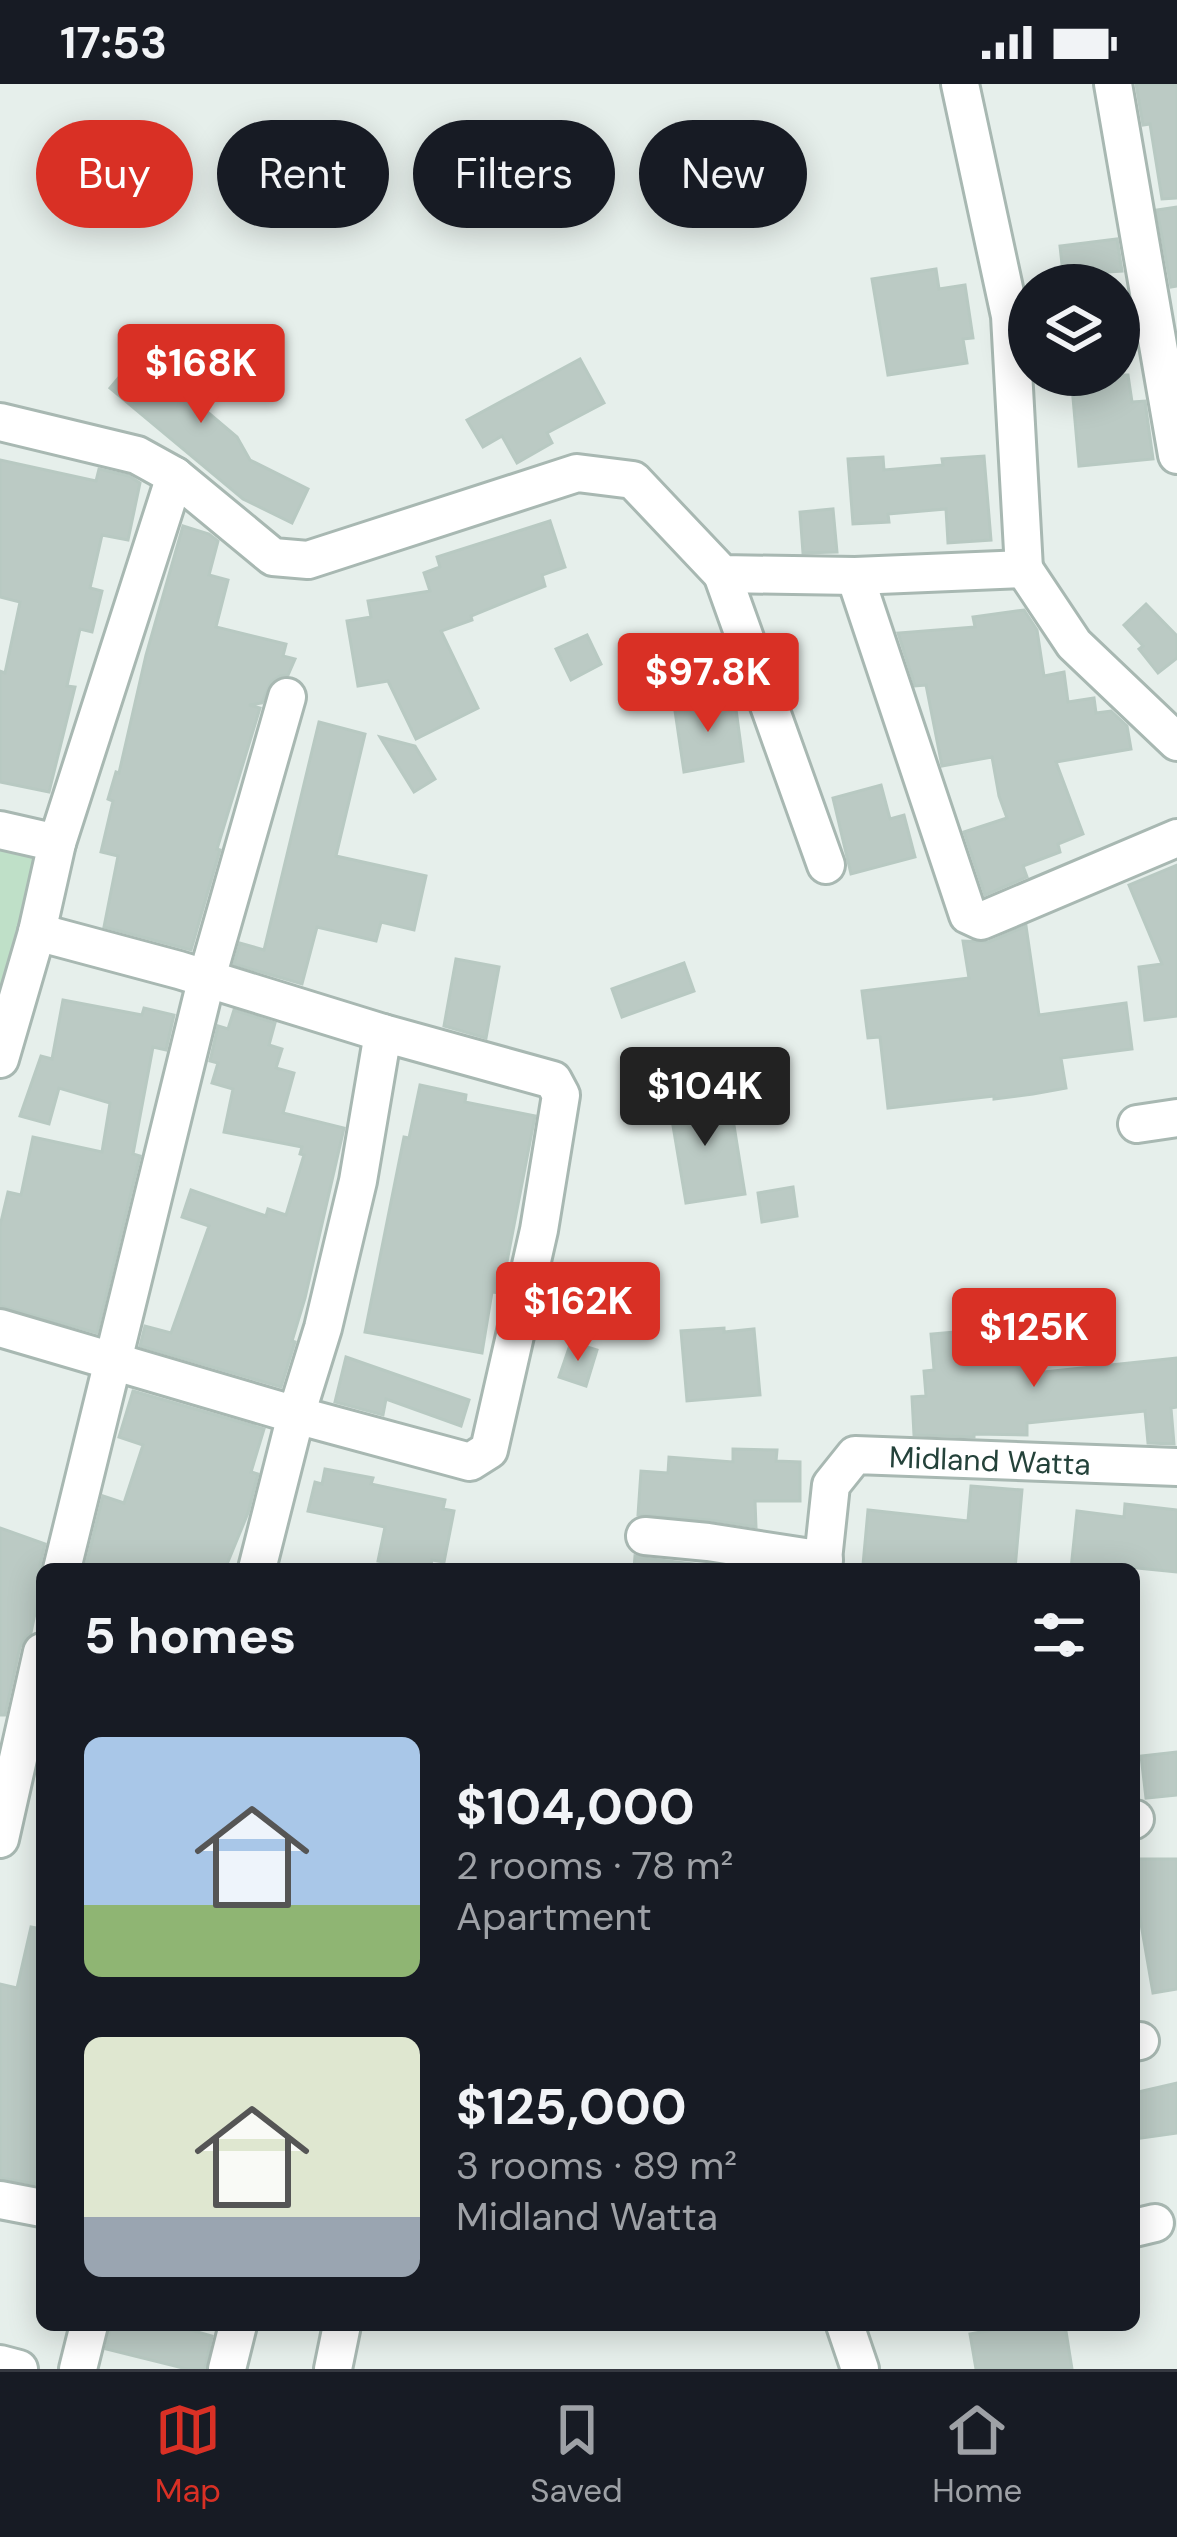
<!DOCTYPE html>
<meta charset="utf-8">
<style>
body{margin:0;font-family:"DM Sans",sans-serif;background:#20242c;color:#f1f3f6;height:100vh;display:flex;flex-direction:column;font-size:45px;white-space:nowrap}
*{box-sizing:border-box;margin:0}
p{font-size:39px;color:#9ea1a6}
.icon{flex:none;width:66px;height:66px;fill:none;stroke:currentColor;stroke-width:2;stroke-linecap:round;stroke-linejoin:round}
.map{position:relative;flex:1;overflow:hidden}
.drawer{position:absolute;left:36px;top:1479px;width:1104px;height:768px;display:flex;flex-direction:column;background:#171b24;border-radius:18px;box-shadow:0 6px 30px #0003}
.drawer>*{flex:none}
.banner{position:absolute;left:36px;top:36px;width:1107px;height:108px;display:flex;gap:24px}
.buttons{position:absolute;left:1008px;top:180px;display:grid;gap:24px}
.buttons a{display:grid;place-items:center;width:132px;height:132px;border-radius:50%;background:#171b24;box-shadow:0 6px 30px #0003;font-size:60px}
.price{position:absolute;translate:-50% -102px;padding:0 27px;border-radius:12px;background:#d93025;color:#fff;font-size:39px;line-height:78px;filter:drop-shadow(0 3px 6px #0008)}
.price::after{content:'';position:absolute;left:50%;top:72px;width:36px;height:27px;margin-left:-18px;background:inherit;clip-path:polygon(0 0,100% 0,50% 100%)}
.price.active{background:#222;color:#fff}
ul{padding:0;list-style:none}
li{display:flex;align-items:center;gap:36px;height:300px;padding:0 48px}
li span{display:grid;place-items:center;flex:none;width:336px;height:240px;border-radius:18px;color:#555}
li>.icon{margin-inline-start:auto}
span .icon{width:144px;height:144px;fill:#fffc;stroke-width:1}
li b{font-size:51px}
h2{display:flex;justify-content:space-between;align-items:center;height:144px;padding:0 48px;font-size:51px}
.pill{padding:0 42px;border-radius:54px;background:#171b24;box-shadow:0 6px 30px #0003;font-size:42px;line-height:108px}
.pill.active{background:#d93025;color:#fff}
.status{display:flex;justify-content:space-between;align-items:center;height:84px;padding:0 60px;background:#171b24;direction:ltr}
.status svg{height:33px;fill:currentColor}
.tabs{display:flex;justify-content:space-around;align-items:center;height:168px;border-top:3px solid #363941;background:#171b24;font-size:33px;color:#9ea1a6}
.tabs a{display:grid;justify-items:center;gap:6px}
.tabs .active{color:#d93025}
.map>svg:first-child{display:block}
.green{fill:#bfe0c8}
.building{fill:#bbcac4;stroke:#b8c9c2;stroke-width:3}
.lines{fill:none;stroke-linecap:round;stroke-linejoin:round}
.minor-casing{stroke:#a8b8b2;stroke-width:42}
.minor{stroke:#fff;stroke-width:36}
.labels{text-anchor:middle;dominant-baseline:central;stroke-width:10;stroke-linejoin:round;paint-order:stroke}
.street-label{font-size:30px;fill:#24423a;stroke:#f7fbf9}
</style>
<div class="status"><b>17:53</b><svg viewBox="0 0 49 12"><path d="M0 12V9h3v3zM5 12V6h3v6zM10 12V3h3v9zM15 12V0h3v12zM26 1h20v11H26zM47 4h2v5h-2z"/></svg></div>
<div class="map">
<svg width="1177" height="2285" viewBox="0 0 1177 2285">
<rect width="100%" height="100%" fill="#e6efeb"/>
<path class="green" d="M0,766l47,11 -47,174z"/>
<g class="building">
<path d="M1136,0h41v114l-15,1 -12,-75 -7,1z"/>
<path d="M1177,123v79l-6,1 -14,-77z"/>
<path d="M1117,155l5,32 -15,1 1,5 -44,6 -4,-37z"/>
<path d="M936,185l3,20 26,-4 8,53 -10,1 4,24 -79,12 -16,-96z"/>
<path d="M156,249l67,56 -18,21 32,27 13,23 58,29 -16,34 -49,-24 -133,-111z"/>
<path d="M580,275l24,44 -57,30 5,10 -35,20 -15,-27 -19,11 -16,-27z"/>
<path d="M1071,291h57l4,27 13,-1 8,58 -74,7z"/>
<path d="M984,372l7,84 -43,3 -2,-34 -58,5 1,8 -36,2 -5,-65 35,-2 1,13 59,-5 -1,-6z"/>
<path d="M0,376l96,21 3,-12 30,7 11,7 -12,57 -26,-5 -12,53 12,3 -10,41 -12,-3 -13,57 8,1 -26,105 -49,-10v-111l5,2 15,-71 -20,-5z"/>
<path d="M833,425l4,43 -34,1 -3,-41z"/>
<path d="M550,437l15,46 -23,8 3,11 -74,30 1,4 -31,11 37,77 -62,31 -28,-58 -30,5 -11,-65 24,-4 -3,-16 62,-10 -6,-18 16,-6 -3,-10z"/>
<path d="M183,442l26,8 9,7 -9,34 19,5 -12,47 70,17 -3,12 12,3 -7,16 -8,1 -9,6 -9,21 -13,2 11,3 -43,141 3,1 -29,100 -87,-23 14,-71 -17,-4 12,-51 -5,-2 8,-27 3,1 27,-118z"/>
<path d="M1146,520l31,32v22l-19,15 -19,-24 4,-3 -19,-21z"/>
<path d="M1024,526l13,20 7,46 20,-4 4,30 26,-4 2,15 15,-2 16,15 4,23 -75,13 27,72 -25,10 2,8 -37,14 4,11 -42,18 -21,-63 43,-14 -8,-22 -7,-39 -50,9 -16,-81 -11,1 -17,-53 77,-6 -2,-10z"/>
<path d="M587,551l14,29 -30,16 -15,-31z"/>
<path d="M707,615l1,7 27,-4 8,59 -59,11 -10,-68z"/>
<path d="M319,638l46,12 -29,122 90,20 -12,54 -33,-8 -5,19 -59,-14 -15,57 -68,-20 6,-21 24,7z"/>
<path d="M380,653l35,9 20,33 -21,13z"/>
<path d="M881,701l9,34 14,-4 11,42 -64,17 -18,-76z"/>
<path d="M1177,781v151l-32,4 -6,-53 23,-3 -33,-79z"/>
<path d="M1026,842l13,89 87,-12 6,46 -71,9 5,30 -33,6 -39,5v-3l-106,12 -8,-71 -12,1 -6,-47 107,-13 -6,-37 26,1z"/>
<path d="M456,875l43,8 -13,71 -42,-12z"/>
<path d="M684,879l10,28 -72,26 -10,-28z"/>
<path d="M63,916l79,15 2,-7 30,7 -8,35 -13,-3 -20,107 7,2 -43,177 -97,-27v-80l8,-34 13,3 12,-58 69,15 8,-49 -51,-15 -10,36 -29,-8 21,-60 11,3z"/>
<path d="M234,926l41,13 -6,22 13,4 -6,19 18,5 -11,40 61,15 -39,170 -13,43 3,1 -14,45 -141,-41 5,-20 26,7 38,-107 -27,-9 9,-27 75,26 2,-7 18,6 18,-60 -4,-1 2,-7 -78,-15 9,-43 -21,-6 6,-20 -8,-2 8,-35 10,3z"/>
<path d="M420,1001l46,10 -1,7 70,14 -34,177 -9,-1 -10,61 -117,-21 39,-195 5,1z"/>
<path d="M705,1006l5,27 22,-4 13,81 -59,9 -18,-107z"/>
<path d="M793,1103l4,29 -35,6 -4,-29z"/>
<path d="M569,1187l39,13 -8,28 -40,-13z"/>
<path d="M724,1244v4l30,-3 6,66 -73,6 -6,-70z"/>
<path d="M965,1247l1,8 68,-2v36l143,-15v49l-6,1 3,36 -26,-1 -3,-32 -118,12v12l-53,-1v3l-60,-2 -2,-38 14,-1 -2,-25 10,-1 -3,-36z"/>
<path d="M571,1258l26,8 -11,36 -27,-9z"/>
<path d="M346,1273l123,43 -8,26 -75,-27 -3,16 -48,-13z"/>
<path d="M133,1307l131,38 -13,43 7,2 -10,39 -23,56h-125l-14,-4 17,-69 21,7 19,-58 -24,-8z"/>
<path d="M733,1365l44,1 -1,11 24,1v39h-45l1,26 -46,-7 -72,-5 3,-44 27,2 1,-16 64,5z"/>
<path d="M325,1385l48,9 -2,6 74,16 -2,9 11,2 -10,51 -12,-2 -2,9h-11l-41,-8 7,-34 -77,-16 7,-29 7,2z"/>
<path d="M971,1402l51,4 -7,79h-116l-36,-4 5,-55 100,11z"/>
<path d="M1125,1420l52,6v62l-80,-8 -1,5h-25l6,-58 47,6z"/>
<path d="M0,1444l45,16 -5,21 2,15 -11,53 -6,5 -5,9 -15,68h-5z"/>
<path d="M635,1472l8,2 92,11h-101z"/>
<path d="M1177,1668v43l-31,3 -5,-42z"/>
<path d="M1135,1775h42v130l-24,4 -17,-98z"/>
<path d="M31,1843l11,2v256l-42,-7v-194l17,4z"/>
<path d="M1177,1999v50l-43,6v-46z"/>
<path d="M111,2241h62l39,11 -7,33h-18l-81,-20z"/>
<path d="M1020,2241h45l7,44h-96l-6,-35z"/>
</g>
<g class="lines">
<defs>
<g id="minor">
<path d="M960,0l50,232 14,253"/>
<path d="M1113,0l64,371"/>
<path d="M0,338l137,33 38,21 98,81 35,3 269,-87 56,7 89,94 133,2 169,-7"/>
<path d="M1024,485l50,75 103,98"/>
<path d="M722,490l104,291"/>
<path d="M855,492l113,339 13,6 196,-83"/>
<path d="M0,746l57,13"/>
<path d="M37,848l142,38 204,63"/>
<path d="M0,975l37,-127 20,-89 118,-367"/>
<path d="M1137,1040l40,-6"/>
<path d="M0,1244l296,87 174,47 19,-12 50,-220 22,-135 -8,-15 -170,-47 -25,148 -35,147 -27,87 -39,154"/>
<path d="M645,1452l63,6 116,18"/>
<path d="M62,1485l144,-588 81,-284"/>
<path id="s1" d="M822,1485l9,-84 24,-30 322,12"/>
<path d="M1134,1736l1,-1"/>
<path d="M0,1755l42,-187"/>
<path d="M1134,1958l6,-1"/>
<path d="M0,2116l42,8"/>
<path d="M1134,2144l21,-5"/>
<path d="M845,2241l15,44"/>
<path d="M0,2280l19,5"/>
<path d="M78,2285l11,-44"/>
<path d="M227,2285l11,-44"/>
<path d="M333,2285l9,-44"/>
</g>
</defs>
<use href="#minor" class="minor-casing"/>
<use href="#minor" class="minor"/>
</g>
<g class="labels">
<g class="street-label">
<text stroke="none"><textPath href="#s1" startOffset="258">Midland Watta</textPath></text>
</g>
</g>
</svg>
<div class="buttons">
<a><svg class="icon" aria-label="layers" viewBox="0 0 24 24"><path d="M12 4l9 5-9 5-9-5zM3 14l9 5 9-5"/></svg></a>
</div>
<b class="price" style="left:201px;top:342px">$168K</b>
<b class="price" style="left:708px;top:651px">$97.8K</b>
<b class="price active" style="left:705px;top:1065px">$104K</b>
<b class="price" style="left:578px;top:1280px">$162K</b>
<b class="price" style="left:1034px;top:1306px">$125K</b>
<div class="banner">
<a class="pill active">Buy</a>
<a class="pill">Rent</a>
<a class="pill">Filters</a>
<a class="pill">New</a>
</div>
<section class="drawer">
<h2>5 homes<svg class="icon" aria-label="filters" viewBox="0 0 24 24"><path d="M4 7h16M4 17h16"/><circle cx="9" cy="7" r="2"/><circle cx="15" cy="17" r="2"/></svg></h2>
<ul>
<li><span style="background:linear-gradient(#a9c7e8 70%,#8fb573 0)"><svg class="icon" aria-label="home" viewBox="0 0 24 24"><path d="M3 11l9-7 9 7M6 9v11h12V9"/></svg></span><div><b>$104,000</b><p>2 rooms · 78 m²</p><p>Apartment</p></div></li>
<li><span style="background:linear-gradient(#dfe7d0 75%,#9aa5b1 0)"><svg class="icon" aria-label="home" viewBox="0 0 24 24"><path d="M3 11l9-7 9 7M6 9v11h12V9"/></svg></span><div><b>$125,000</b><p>3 rooms · 89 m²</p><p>Midland Watta</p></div></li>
</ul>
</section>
</div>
<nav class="tabs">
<a class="active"><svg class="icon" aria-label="map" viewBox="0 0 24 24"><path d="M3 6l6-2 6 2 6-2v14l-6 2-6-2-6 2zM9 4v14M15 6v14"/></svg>Map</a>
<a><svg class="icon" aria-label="saved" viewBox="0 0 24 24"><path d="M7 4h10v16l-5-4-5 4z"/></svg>Saved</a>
<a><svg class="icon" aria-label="home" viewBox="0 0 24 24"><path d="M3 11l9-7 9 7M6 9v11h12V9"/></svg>Home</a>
</nav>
